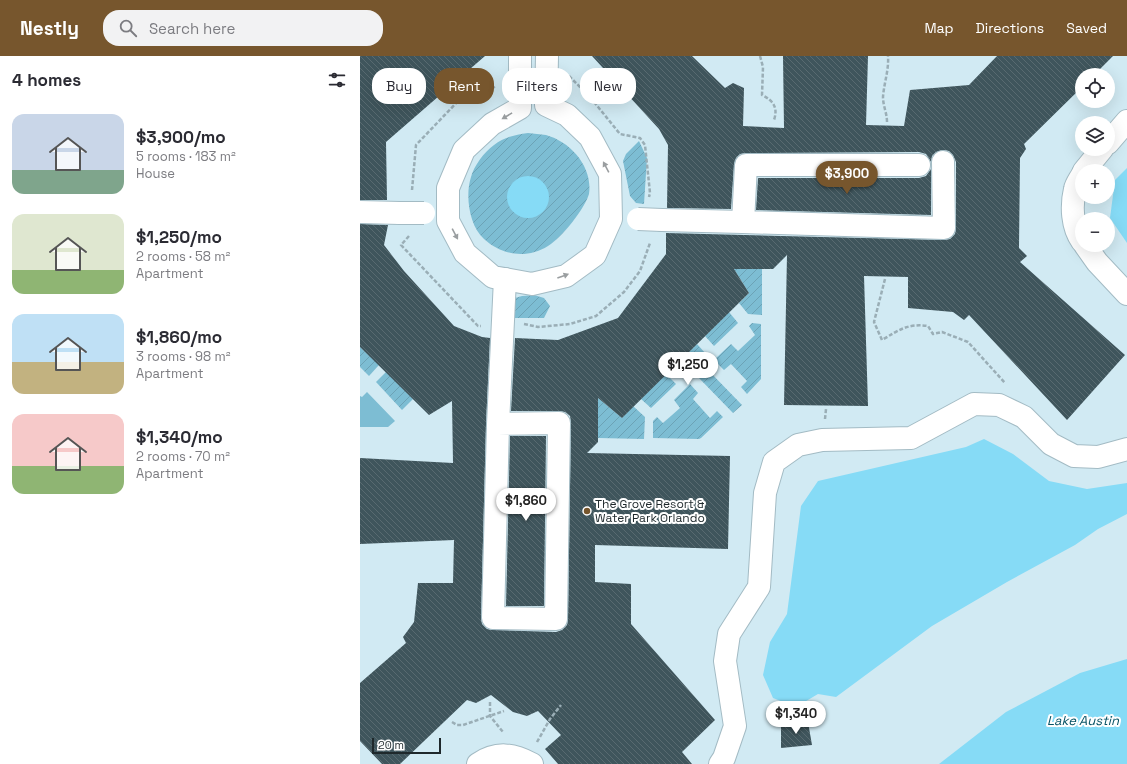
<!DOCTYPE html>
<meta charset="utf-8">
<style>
body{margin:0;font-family:"Space Grotesk",sans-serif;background:#f2f2f3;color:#2b2b33;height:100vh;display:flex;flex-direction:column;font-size:15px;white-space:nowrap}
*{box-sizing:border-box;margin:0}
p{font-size:13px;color:#7c7c81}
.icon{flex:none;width:22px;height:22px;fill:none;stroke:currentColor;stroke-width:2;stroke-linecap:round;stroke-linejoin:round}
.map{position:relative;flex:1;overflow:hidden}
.sheet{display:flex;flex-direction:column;background:#fff;width:360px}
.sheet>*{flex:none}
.guide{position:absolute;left:12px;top:12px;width:380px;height:36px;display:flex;gap:8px}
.controls{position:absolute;left:715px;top:12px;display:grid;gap:8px}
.controls a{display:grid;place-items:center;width:40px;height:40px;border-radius:50%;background:#fff;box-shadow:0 4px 16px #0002;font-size:20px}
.scale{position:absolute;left:12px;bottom:10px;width:69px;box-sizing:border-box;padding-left:4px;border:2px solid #1e282b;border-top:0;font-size:11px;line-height:14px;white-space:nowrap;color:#1e282b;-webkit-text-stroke:3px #fff;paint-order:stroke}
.price{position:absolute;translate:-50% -34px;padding:0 9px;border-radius:14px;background:#fff;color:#222;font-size:13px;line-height:26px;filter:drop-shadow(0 1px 2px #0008)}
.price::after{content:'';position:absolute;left:50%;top:24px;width:12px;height:9px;margin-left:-6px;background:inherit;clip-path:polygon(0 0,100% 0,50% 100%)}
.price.current{background:#77562d;color:#fff}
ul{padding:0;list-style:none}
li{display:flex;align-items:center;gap:12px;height:100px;padding:0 12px}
li span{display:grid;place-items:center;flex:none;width:112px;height:80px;border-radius:12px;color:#555}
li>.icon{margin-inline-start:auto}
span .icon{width:48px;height:48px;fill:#fffc;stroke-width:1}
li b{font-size:17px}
h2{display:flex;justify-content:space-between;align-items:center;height:48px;padding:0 12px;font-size:17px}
.chip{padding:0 14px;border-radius:16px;background:#fff;box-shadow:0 4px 16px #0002;font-size:14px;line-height:36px}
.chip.current{background:#77562d;color:#fff}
header{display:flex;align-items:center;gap:24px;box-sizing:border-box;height:56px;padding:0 20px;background:#77562d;color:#fff}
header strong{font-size:19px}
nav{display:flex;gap:22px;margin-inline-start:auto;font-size:14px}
.search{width:280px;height:36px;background:#f2f2f3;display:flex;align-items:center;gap:10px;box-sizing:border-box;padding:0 14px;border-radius:16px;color:#7c7c81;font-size:15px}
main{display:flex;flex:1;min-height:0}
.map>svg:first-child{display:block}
.grass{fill:#7dbdd3}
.garden{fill:url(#garden-furrows)}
.water{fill:#86dbf6}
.building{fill:url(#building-back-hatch)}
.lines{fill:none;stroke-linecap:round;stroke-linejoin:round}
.minor-casing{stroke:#a3bbc4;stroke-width:24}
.path{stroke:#9aaeb6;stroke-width:2.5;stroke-dasharray:4 2;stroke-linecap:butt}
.minor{stroke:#fff;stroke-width:22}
.minor-bridge-casing{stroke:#a3bbc4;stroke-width:24;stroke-linecap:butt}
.minor-bridge{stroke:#fff;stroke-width:22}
.oneway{fill:#9a9ea0}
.poi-dot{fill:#77562d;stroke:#fff;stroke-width:1.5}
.labels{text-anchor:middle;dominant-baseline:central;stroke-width:4;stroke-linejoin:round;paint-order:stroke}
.poi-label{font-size:12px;fill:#1e282b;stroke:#fff;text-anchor:start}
.water-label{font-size:13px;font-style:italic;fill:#055164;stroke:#fff}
</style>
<header>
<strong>Nestly</strong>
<div class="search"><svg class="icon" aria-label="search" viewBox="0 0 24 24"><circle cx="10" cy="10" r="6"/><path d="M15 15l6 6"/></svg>Search here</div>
<nav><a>Map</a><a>Directions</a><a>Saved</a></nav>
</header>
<main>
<section class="sheet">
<h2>4 homes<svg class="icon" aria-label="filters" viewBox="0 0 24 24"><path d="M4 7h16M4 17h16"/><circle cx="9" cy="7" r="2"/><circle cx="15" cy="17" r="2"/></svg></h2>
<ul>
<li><span style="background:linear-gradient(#c9d6e8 70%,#7fa58c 0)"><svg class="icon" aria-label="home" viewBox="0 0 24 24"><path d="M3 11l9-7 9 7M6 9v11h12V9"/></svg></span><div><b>$3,900/mo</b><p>5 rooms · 183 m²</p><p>House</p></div></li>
<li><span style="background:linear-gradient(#dfe7d0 70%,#8fb573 0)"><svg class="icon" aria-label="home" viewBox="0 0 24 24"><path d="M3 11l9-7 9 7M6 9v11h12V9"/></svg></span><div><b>$1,250/mo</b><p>2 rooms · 58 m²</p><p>Apartment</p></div></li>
<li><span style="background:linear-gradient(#bfe0f5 60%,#c2b280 0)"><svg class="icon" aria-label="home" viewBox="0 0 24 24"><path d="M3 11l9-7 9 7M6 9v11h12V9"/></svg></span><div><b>$1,860/mo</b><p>3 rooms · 98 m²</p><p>Apartment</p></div></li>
<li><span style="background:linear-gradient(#f6c9c9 65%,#8fb573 0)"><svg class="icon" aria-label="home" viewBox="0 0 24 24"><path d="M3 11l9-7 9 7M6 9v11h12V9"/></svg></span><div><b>$1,340/mo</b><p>2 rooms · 70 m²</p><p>Apartment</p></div></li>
</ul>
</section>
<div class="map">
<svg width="767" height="708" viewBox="0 0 767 708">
<defs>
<pattern id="garden-furrows" width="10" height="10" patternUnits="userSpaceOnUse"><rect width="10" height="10" fill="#7dbdd3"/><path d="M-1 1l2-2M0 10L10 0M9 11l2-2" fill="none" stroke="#6ca2b5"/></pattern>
<pattern id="building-back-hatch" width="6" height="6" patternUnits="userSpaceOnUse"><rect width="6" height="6" fill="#3f555c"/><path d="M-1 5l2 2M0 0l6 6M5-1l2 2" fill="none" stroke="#586a70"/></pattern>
</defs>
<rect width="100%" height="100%" fill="#d1eaf3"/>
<path class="grass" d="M7,336l28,29 -7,6h-28v-31l2,1z"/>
<g class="garden">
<path d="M168,77c6,1 12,1 18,2 25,7 47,32 43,59 -2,8 -13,24 -19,31 -6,7 -14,16 -22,21 -21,13 -45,10 -64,-7 -15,-13 -19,-44 -13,-62 3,-11 13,-25 23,-32 10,-8 21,-10 34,-12z"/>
<path d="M279,85l8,17 -3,46 -8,-1 -6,-7 -7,-35 3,-7z"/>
<path d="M374,213h28v46l-14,-1 -9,-11 10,-10z"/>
<path d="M174,239l10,3 6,8 -6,12h-31l2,-20 7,-2z"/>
<path d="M369,256l9,11 -24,23 -9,-10z"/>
<path d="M392,267l9,1v55l-14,15 -6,-7 6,-6 -16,-17 -7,6 -10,-10 17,-16 7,7 17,-16 -6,-9z"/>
<path d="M337,288l9,10 -23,21 -9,-9z"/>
<path d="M0,291l19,18 -10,11 -9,-9z"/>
<path d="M346,312l36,37 -9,8 -35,-36z"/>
<path d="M26,316l27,27 -11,11 -26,-28z"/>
<path d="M306,318l10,10 -25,24 -10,-9z"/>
<path d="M330,328l8,9 -5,6 17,19 7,-7 6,6 -22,21 -2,1 -46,-1v-17l4,-4 6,6 17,-15 -6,-8z"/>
<path d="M238,342l24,20 11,-12 12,11 -1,22 -46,-1z"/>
</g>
<g class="water">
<path d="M767,112v75l-17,-25 5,-38z"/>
<circle cx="168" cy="141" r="21"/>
<path d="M624,383l29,15 36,27 38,8 40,-6v31l-29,15 -23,16 -68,37 -75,44 -96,71 -18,-3 -22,13 -23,-9 -10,-23 7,-33 17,-28 14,-108 17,-25 148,-34z"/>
<path d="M767,603v105h-188l67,-52 74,-39z"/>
</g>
<g class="building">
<path d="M0,0h125l-99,86 1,58h-27z"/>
<path d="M232,0h100l33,32 8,-5 11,5 -1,38 41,2 -1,-72h85l-2,69 38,1 6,-36 59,-5 28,-29h116l-19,19h-12v12l-58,57 2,5 -6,9 -1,90 8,8 -7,6 105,93 -58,65 -98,-105 -5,5 -11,-8 -45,-4v-31l-44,-1 4,130 -84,-1 3,-150 -14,14h-39l15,24 -127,125 -24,-20v44l-11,11 143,3 -2,93 -133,-4v37l36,2v40l84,96 -33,32 10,12h-134l-13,-15 16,-14 -23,-24 -11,5 -14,-4 -22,-17 -15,8 -9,-3 -67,64h-18l-22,-23v-58l46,-40 -3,-6 11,-15 4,-39h35l1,-43 -94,4v-86l93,5 -1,-62 -23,14 -69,-68v-123l28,1 -4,20 20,26 50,55 28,11 8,1 -4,86 -5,194 1,6 5,5 5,1 64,2 6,-2 5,-5 1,-6 3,-196 -1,-7 -5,-4 -6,-1h-48l4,-73 43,2 60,-22 48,-64v-21l278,7 6,-1 5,-5 1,-6v-66l-3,-7 -4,-4 -6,-1 -7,2 -4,4 -1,6 -5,-8 -7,-2 -173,1 -6,1 -4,4 -2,6 -3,45 -64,-1 1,-63 -9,-16z"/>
<path d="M571,113v46l-175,-5 2,-32h161l7,-2z"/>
<path d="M150,380h36l-2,170h-38z"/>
<path d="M448,666l4,23 -31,3v-22z"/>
</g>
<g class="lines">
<defs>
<g id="minor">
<path d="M160,0v52l-28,16 -28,26 -16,38v33l17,32 28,24 39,7 34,-8 29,-21 16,-36 -1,-45 -20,-37 -23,-22 -21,-10 1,-49"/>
<path d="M748,87l19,-22"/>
<path d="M559,109h-173l-3,57 201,6 -1,-66"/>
<path d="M724,115l18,-22"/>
<path d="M722,119c-2,4 -6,9 -7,14 -4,17 -3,38 7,52"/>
<path d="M0,156l40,1"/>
<path d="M302,164l81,2"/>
<path d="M725,189l12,17 30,32"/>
<path d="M138,368l-5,194 63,1 3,-196 -61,1 7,-145"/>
<path d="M118,708c19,-13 35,-10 54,0"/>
<path d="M360,708l4,-6 11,-32 -10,-65 4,-27 30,-47 6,-94 9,-31 24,-17 24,-5 89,-2 63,-34 25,1 25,12 27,27 23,12 24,1 29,-8"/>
</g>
</defs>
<use href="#minor" class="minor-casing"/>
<g class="path">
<path d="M400,0l3,11 -1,28c12,6 16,13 12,25"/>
<path d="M209,20l21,21 30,37 20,4 5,7 5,48 -1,4"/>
<path d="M527,66c0,-9 -4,-16 -4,-25 1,-14 6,-27 5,-41"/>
<path d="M52,134l4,-45 46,-48 24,-2 10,-10"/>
<path d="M49,180l-8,9 77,81h3"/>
<path d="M525,223l-11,43 8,18c17,-10 26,-17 46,-14l5,8 9,-2 26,10 37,41"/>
<path d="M164,268l14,3 32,-3 26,-8 28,-24 16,-21 10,-28"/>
<path d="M465,363l1,-10"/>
<path d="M130,646v14l13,16"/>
<path d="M92,666l5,3h6l41,-14"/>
<path d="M177,686l13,-23 11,-14"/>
</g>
<use href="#minor" class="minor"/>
<defs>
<g id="minor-bridge">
<path d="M40,157h24"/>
<path d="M278,163l24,1"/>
</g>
</defs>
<use href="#minor-bridge" class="minor-bridge-casing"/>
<use href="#minor-bridge" class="minor-bridge"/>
</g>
<defs><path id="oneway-solid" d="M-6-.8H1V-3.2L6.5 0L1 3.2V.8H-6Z"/></defs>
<g class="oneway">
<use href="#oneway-solid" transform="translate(147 60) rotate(149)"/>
<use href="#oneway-solid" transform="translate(246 111) rotate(-118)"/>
<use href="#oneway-solid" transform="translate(95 178) rotate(62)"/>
<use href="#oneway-solid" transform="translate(203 220) rotate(-20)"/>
</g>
<circle class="poi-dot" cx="227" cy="455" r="4"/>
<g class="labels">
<g class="poi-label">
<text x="235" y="448">The Grove Resort &amp;<tspan x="235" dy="14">Water Park Orlando</tspan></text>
</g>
<g class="water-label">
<text x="723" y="664">Lake Austin</text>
</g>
</g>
</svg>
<div class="controls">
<a><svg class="icon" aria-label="locate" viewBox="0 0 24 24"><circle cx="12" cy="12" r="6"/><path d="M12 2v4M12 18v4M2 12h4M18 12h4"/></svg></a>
<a><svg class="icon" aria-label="layers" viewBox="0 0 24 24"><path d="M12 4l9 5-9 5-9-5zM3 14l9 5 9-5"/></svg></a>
<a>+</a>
<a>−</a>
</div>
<div class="scale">20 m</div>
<b class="price current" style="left:487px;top:139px">$3,900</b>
<b class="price" style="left:328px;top:330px">$1,250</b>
<b class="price" style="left:166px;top:466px">$1,860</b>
<b class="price" style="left:436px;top:679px">$1,340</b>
<div class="guide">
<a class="chip">Buy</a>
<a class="chip current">Rent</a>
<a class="chip">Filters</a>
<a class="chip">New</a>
</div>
</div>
</main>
